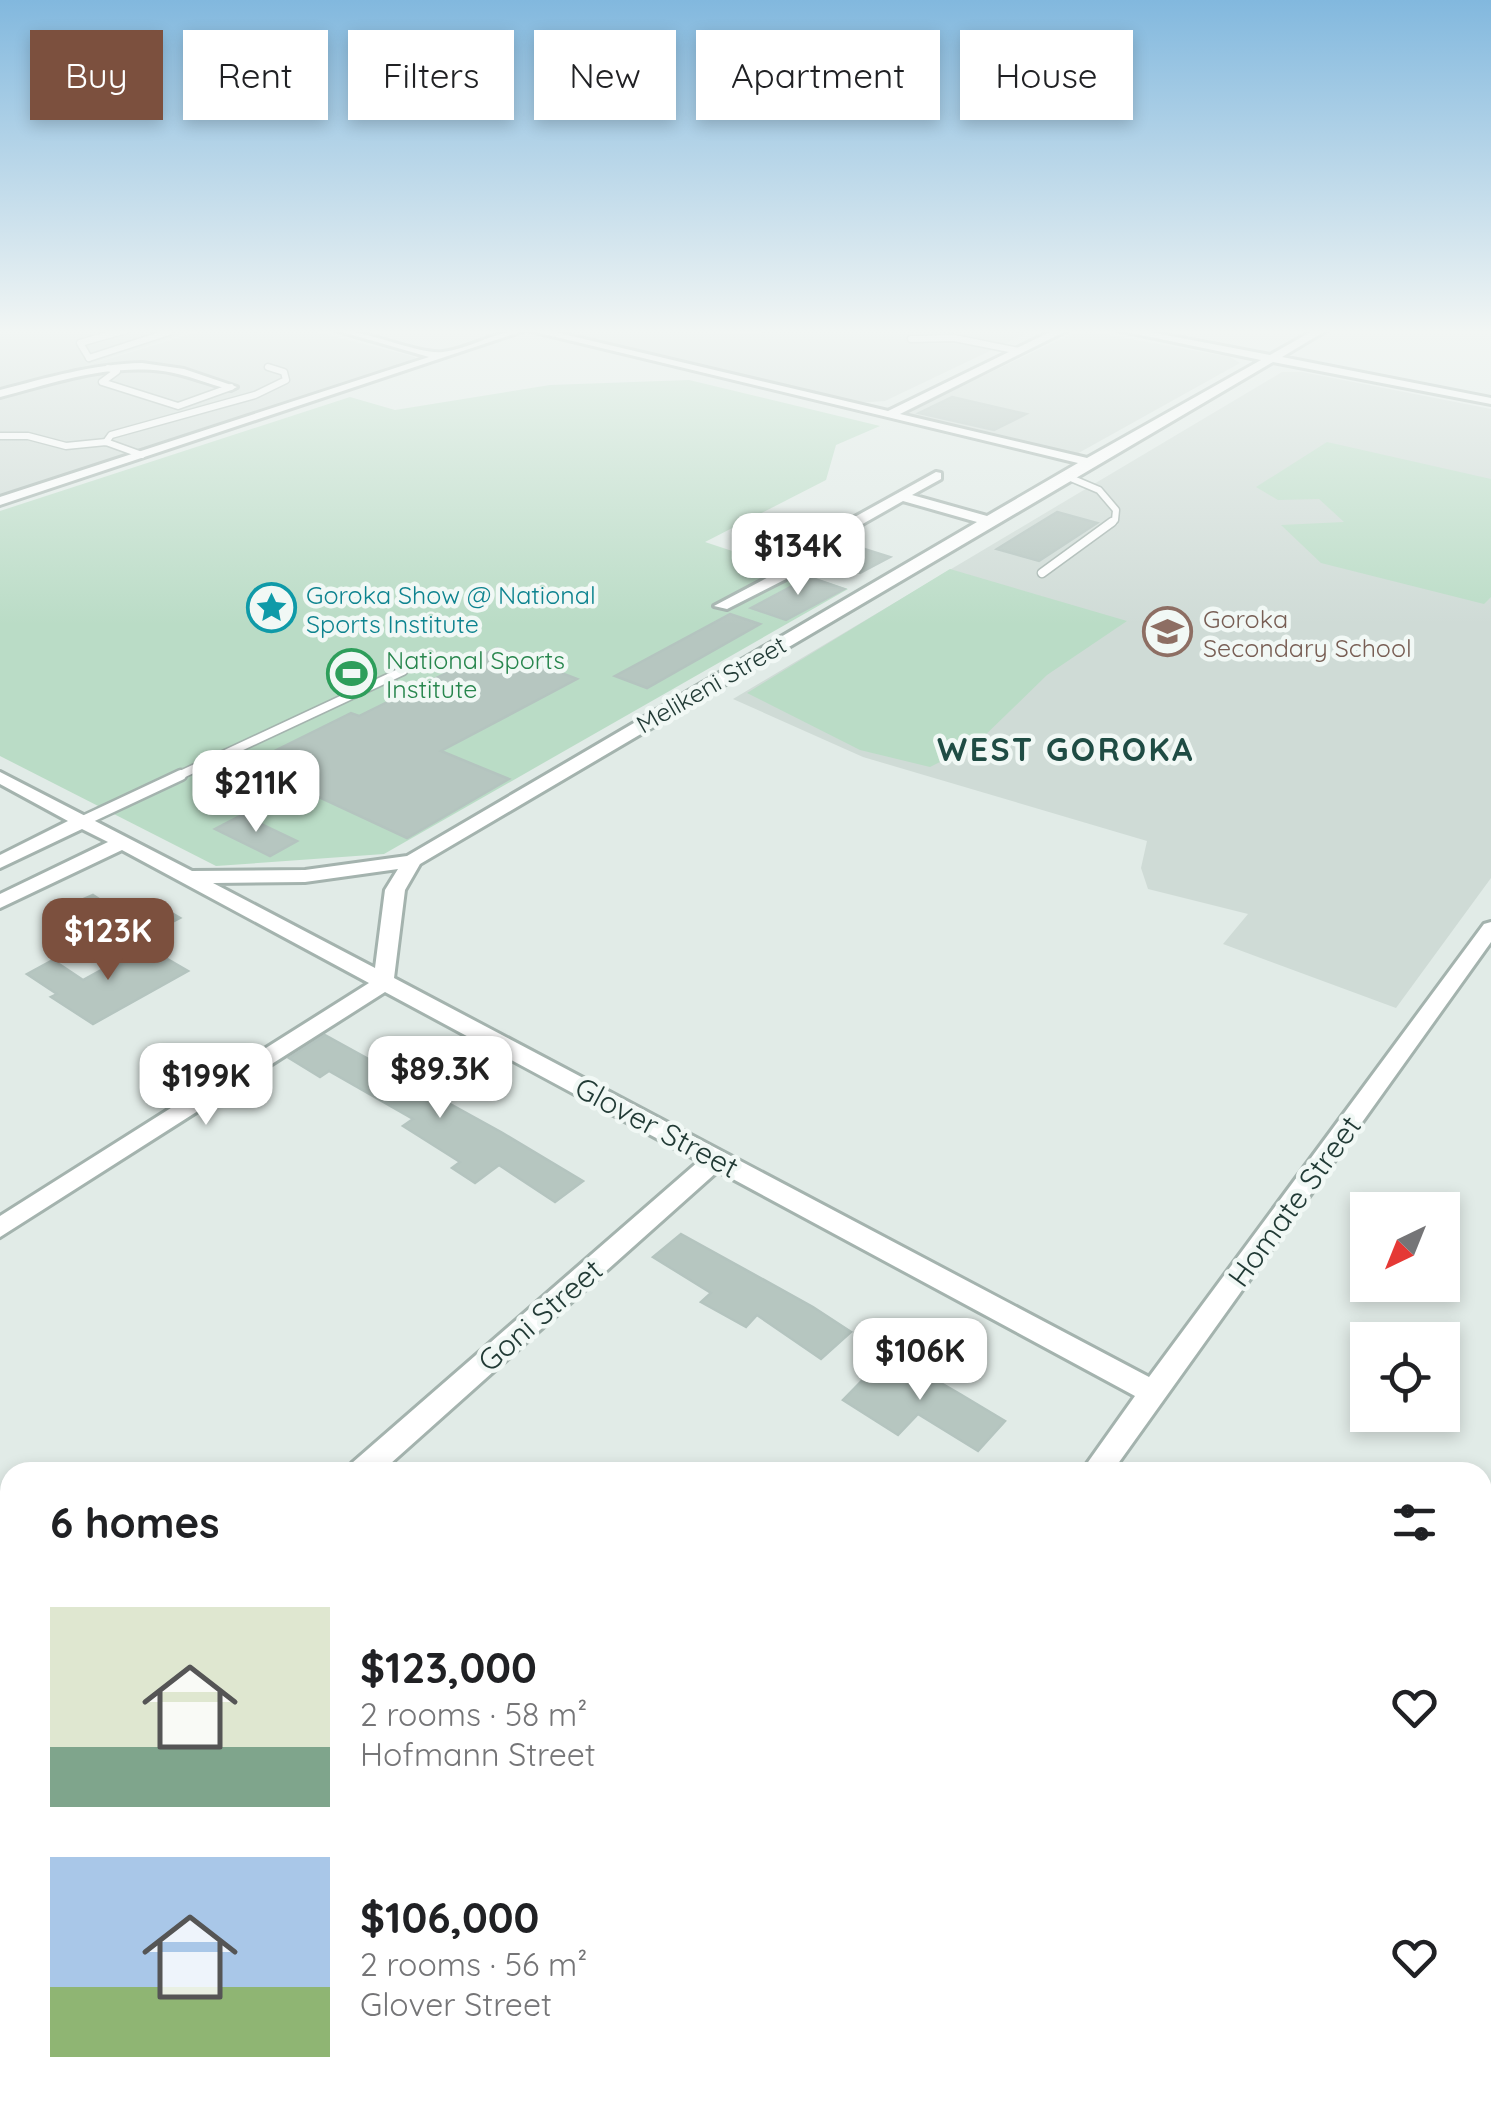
<!DOCTYPE html>
<meta charset="utf-8">
<style>
body{margin:0;font-family:Quicksand,sans-serif;background:#f2f2f2;color:#202124;height:100vh;display:flex;flex-direction:column;font-size:38px;white-space:nowrap}
*{box-sizing:border-box;margin:0}
p{font-size:32px;color:#757577}
.icon{flex:none;width:55px;height:55px;fill:none;stroke:currentColor;stroke-width:2;stroke-linecap:round;stroke-linejoin:round}
.map{position:relative;flex:1;overflow:hidden}
.panel{position:absolute;left:0px;top:1462px;width:1492px;height:642px;display:flex;flex-direction:column;background:#fff;border-radius:30px 30px 0 0;box-shadow:0 5px 15px #0003}
.panel>*{flex:none}
.guide{position:absolute;left:30px;top:30px;width:1432px;height:90px;display:flex;gap:20px}
.needle{width:65px;rotate:223deg}
.controls{position:absolute;left:1350px;top:1192px;display:grid;gap:20px}
.controls a{display:grid;place-items:center;width:110px;height:110px;border-radius:0px;background:#fff;box-shadow:0 5px 15px #0003;font-size:50px}
.price{position:absolute;translate:-50% -85px;padding:0 22px;border-radius:20px;background:#fff;color:#222;font-size:32px;line-height:65px;filter:drop-shadow(0 2px 5px #0008)}
.price::after{content:'';position:absolute;left:50%;top:60px;width:30px;height:22px;margin-left:-15px;background:inherit;clip-path:polygon(0 0,100% 0,50% 100%)}
.price.selected{background:#7c503e;color:#fff}
ul{padding:0;list-style:none}
li{display:flex;align-items:center;gap:30px;height:250px;padding:0 50px}
li span{display:grid;place-items:center;flex:none;width:280px;height:200px;border-radius:0px;color:#555}
li>.icon{margin-inline-start:auto}
span .icon{width:120px;height:120px;fill:#fffc;stroke-width:1}
li b{font-size:42px}
h2{display:flex;justify-content:space-between;align-items:center;height:120px;padding:0 50px;font-size:42px}
.tag{padding:0 35px;border-radius:0px;background:#fff;box-shadow:0 5px 15px #0003;font-size:35px;line-height:90px}
.tag.selected{background:#7c503e;color:#fff}
.map>svg:first-child{display:block}
.built{fill:#cfdbd6}
.green{fill:#badcc6}
.building{fill:#b6c6c0;stroke:#b4c4bf;stroke-width:2.5}
.lines{fill:none;stroke-linecap:round;stroke-linejoin:round}
.lane-far2-casing{stroke:#a4b3ae;stroke-width:9}
.lane-far1-casing{stroke:#a4b3ae;stroke-width:11}
.lane-casing{stroke:#a4b3ae;stroke-width:15}
.street-casing{stroke:#a4b3ae;stroke-width:6}
.lane-far2{stroke:#fff;stroke-width:6}
.lane-far1{stroke:#fff;stroke-width:8}
.lane{stroke:#fff;stroke-width:10}
.street{fill:#fff;fill-rule:evenodd}
.labels{text-anchor:middle;dominant-baseline:central;stroke-width:9;stroke-linejoin:round;paint-order:stroke}
.far-culture-label{font-size:25px;fill:#0d838f;stroke:#f1f8f5;text-anchor:start}
.far-education-label{font-size:25px;fill:#785e54;stroke:#f1f8f5;text-anchor:start}
.far-leisure-label{font-size:25px;fill:#27864d;stroke:#f1f8f5;text-anchor:start}
.far-street-label{font-size:25px;fill:#223b36;stroke:#f1f8f5}
.street-label{font-size:30px;fill:#223b36;stroke:#f1f8f5}
.far-district-label{font-size:32px;font-weight:bold;letter-spacing:2.5px;fill:#1f4c44;stroke:#f1f8f5}
</style>
<div class="map">
<svg width="1491" height="2103" viewBox="0 0 1491 2103">
<rect width="100%" height="100%" fill="#e1ebe7"/>
<g class="built">
<path d="M0,330h197l-129,41 136,-41h105l106,27v4l-415,135z"/>
<path d="M555,330l205,3 9,-3h265l-149,71 -29,2z"/>
<path d="M1092,332l138,25 10,6 -165,92 -171,-42 170,-80z"/>
<path d="M1282,372h20l189,37v469l-95,130 -173,-64 25,-30 -100,-25 -7,-21 6,-27 -284,-84 -130,-58z"/>
</g>
<g class="green">
<path d="M689,380l191,46 -44,19 -10,35 -121,62 143,47 -464,265 -168,12 -216,-110v-245l350,-114 45,13 155,-25z"/>
<path d="M1327,442l164,37v118l-7,7 -163,-41 -40,-38 63,-3 -25,-23 -41,1 -22,-13z"/>
<path d="M950,569l177,52 -80,54 -71,69 -46,23 -70,-17 -113,-57z"/>
</g>
<g class="building">
<path d="M952,397l74,17 -32,16 -75,-17z"/>
<path d="M1057,512l40,11 -58,38 -42,-12z"/>
<path d="M858,547l32,10 -30,16 -32,-10z"/>
<path d="M809,577l35,12 -58,31 -35,-12z"/>
<path d="M730,614l30,10 -113,64 -32,-12z"/>
<path d="M497,648l80,31 -136,72 68,28 -102,59 -159,-74 103,-51 8,3z"/>
<path d="M242,815l55,26 -27,15 -55,-27z"/>
<path d="M93,895l32,21 28,-14 27,16 -54,28 -61,-39z"/>
<path d="M145,946l43,25 -95,53 -42,-27 6,-3 -30,-20 26,-14 30,20z"/>
<path d="M325,1035l176,97 82,49 -28,21 -56,-37 -24,18 -23,-15 8,-6 -57,-36 10,-7 -84,-48 -9,6 -31,-19z"/>
<path d="M681,1234l132,73 38,25 -30,27 -64,-44 -11,12 -45,-25 10,-9 -58,-36z"/>
<path d="M889,1353l71,41 45,27 -27,30 -60,-37 -20,21 -55,-35z"/>
</g>
<g class="lines">
<defs>
<g id="lane-far2">
<path d="M911,339l43,-1 65,13"/>
<path d="M89,358l80,-26 -7,-2"/>
<path d="M89,358l-9,-15 46,-13"/>
<path d="M108,368l9,3 -15,11 76,24 53,-19"/>
<path d="M0,436h28l38,10 40,-4 36,13"/>
<path d="M106,442l5,-7 144,-40 31,-15 -2,-8 -16,-5"/>
<path d="M1066,476l33,14 17,20 -1,10 -6,5"/>
</g>
<g id="lane-far1">
<path d="M1042,573l70,-51"/>
<path d="M176,777l227,-106"/>
</g>
<path id="lane" d="M83,821l98,-46"/>
<g id="street">
<path d="M335,330c32,0 84,25 108,22 29,-4 53,-22 83,-22l-526,175v-8l429,-140z"/>
<path d="M527,330h19l342,81 166,-81h14l-168,84 187,44 174,-98 -144,-30h22l131,25 44,-25h13l-45,27 209,41v6l-218,-42 -853,502 -15,26 -11,88 755,399 335,-453 7,-2v20l-379,530h-31l54,-76 -417,-225 -337,301h-34l5,-9 347,-302 -314,-169 -385,245v-21l369,-233 -247,-133 -122,58v-14l108,-52 -26,-13 -82,39v-13l68,-34 -68,-37v-12l192,99 113,-1 102,-14 570,-334 -74,-21 -51,29 -66,49 -59,30 -13,-3 62,-33 66,-49 94,-52 5,1v6l-29,16 75,21 91,-53zM398,869l-13,21 -10,78 -162,-85 92,-1z"/>
<path d="M142,363l42,6 53,18 -6,3c-23,-6 -45,-16 -68,-19 -57,-7 -109,12 -163,26v-7c47,-12 93,-26 142,-27z"/>
<path d="M0,1582l10,4v33l-10,-4z"/>
<path d="M10,1686v36l-10,4v-36z"/>
<path d="M502,2095h45l3,8h-45z"/>
<path d="M612,2095h43l-3,8h-43z"/>
</g>
</defs>
<use href="#lane-far2" class="lane-far2-casing"/>
<use href="#lane-far1" class="lane-far1-casing"/>
<use href="#lane" class="lane-casing"/>
<use href="#street" class="street-casing"/>
<use href="#lane-far2" class="lane-far2"/>
<use href="#lane-far1" class="lane-far1"/>
<use href="#lane" class="lane"/>
<use href="#street" class="street"/>
</g>
<linearGradient id="sky" x2="0" y2="1"><stop stop-color="#82b8de"/><stop offset="0.53" stop-color="#f2f6f4"/><stop offset="1" stop-color="#f2f6f4" stop-opacity="0"/></linearGradient>
<rect width="1491" height="625" fill="url(#sky)"/>
<defs>
<symbol id="sight-ring" viewBox="-11 -11 22 22"><circle r="9.5" fill="#f1f8f5" stroke="#0f9aa8" stroke-width="1.5"/><path d="M0-6L1.8-2.2L6-1.7L2.9 1.2L3.7 5.4L0 3.3L-3.7 5.4L-2.9 1.2L-6-1.7L-1.8-2.2Z" fill="#0f9aa8"/></symbol>
<symbol id="school-ring" viewBox="-11 -11 22 22"><circle r="9.5" fill="#f1f8f5" stroke="#8d6e63" stroke-width="1.5"/><path d="M0-5L7-2L0 1L-7-2ZM-4 1L0 2.5L4 1V4Q0 6-4 4Z" fill="#8d6e63"/></symbol>
<symbol id="stadium-ring" viewBox="-11 -11 22 22"><circle r="9.5" fill="#f1f8f5" stroke="#2e9e5b" stroke-width="1.5"/><path d="M0-5a6.5 5 0 1 0 0 10a6.5 5 0 1 0 0-10ZM-3.5-1.8h7v3.6h-7Z" fill="#2e9e5b"/></symbol>
</defs>
<g fill-rule="evenodd">
<use href="#sight-ring" x="244" y="580" width="55" height="55"/>
<use href="#school-ring" x="1140" y="604" width="55" height="55"/>
<use href="#stadium-ring" x="324" y="646" width="55" height="55"/>
</g>
<g class="labels">
<g class="far-culture-label">
<text x="306" y="594">Goroka Show @ National<tspan x="306" dy="29">Sports Institute</tspan></text>
</g>
<g class="far-education-label">
<text x="1203" y="618">Goroka<tspan x="1203" dy="29">Secondary School</tspan></text>
</g>
<g class="far-leisure-label">
<text x="386" y="659">National Sports<tspan x="386" dy="29">Institute</tspan></text>
</g>
<g class="far-street-label">
<text transform="translate(711 684) rotate(-30)">Melikeni Street</text>
</g>
<g class="street-label">
<text transform="translate(657 1127) rotate(28)">Glover Street</text>
<text transform="translate(1294 1201) rotate(-54)">Homate Street</text>
<text transform="translate(540 1315) rotate(-41)">Goni Street</text>
</g>
<g class="far-district-label">
<text x="1066" y="749">WEST GOROKA</text>
</g>
</g>
</svg>
<div class="controls">
<a><svg class="needle" viewBox="-14 -14 28 28"><path d="M0-13l5 13h-10z" fill="#e53935"/><path d="M0 13l5-13h-10z" fill="#757577"/></svg></a>
<a><svg class="icon" aria-label="locate" viewBox="0 0 24 24"><circle cx="12" cy="12" r="6"/><path d="M12 2v4M12 18v4M2 12h4M18 12h4"/></svg></a>
</div>
<b class="price" style="left:798px;top:598px">$134K</b>
<b class="price" style="left:256px;top:835px">$211K</b>
<b class="price selected" style="left:108px;top:983px">$123K</b>
<b class="price" style="left:440px;top:1121px">$89.3K</b>
<b class="price" style="left:206px;top:1128px">$199K</b>
<b class="price" style="left:920px;top:1403px">$106K</b>
<div class="guide">
<a class="tag selected">Buy</a>
<a class="tag">Rent</a>
<a class="tag">Filters</a>
<a class="tag">New</a>
<a class="tag">Apartment</a>
<a class="tag">House</a>
</div>
<section class="panel">
<h2>6 homes<svg class="icon" aria-label="filters" viewBox="0 0 24 24"><path d="M4 7h16M4 17h16"/><circle cx="9" cy="7" r="2"/><circle cx="15" cy="17" r="2"/></svg></h2>
<ul>
<li><span style="background:linear-gradient(#dfe7d0 70%,#7fa58c 0)"><svg class="icon" aria-label="home" viewBox="0 0 24 24"><path d="M3 11l9-7 9 7M6 9v11h12V9"/></svg></span><div><b>$123,000</b><p>2 rooms · 58 m²</p><p>Hofmann Street</p></div><svg class="icon" aria-label="heart" viewBox="0 0 24 24"><path d="M12 20l-8-8c-3-5 5-10 8-4 3-6 11-1 8 4z"/></svg></li>
<li><span style="background:linear-gradient(#a9c7e8 65%,#8fb573 0)"><svg class="icon" aria-label="home" viewBox="0 0 24 24"><path d="M3 11l9-7 9 7M6 9v11h12V9"/></svg></span><div><b>$106,000</b><p>2 rooms · 56 m²</p><p>Glover Street</p></div><svg class="icon" aria-label="heart" viewBox="0 0 24 24"><path d="M12 20l-8-8c-3-5 5-10 8-4 3-6 11-1 8 4z"/></svg></li>
</ul>
</section>
</div>
